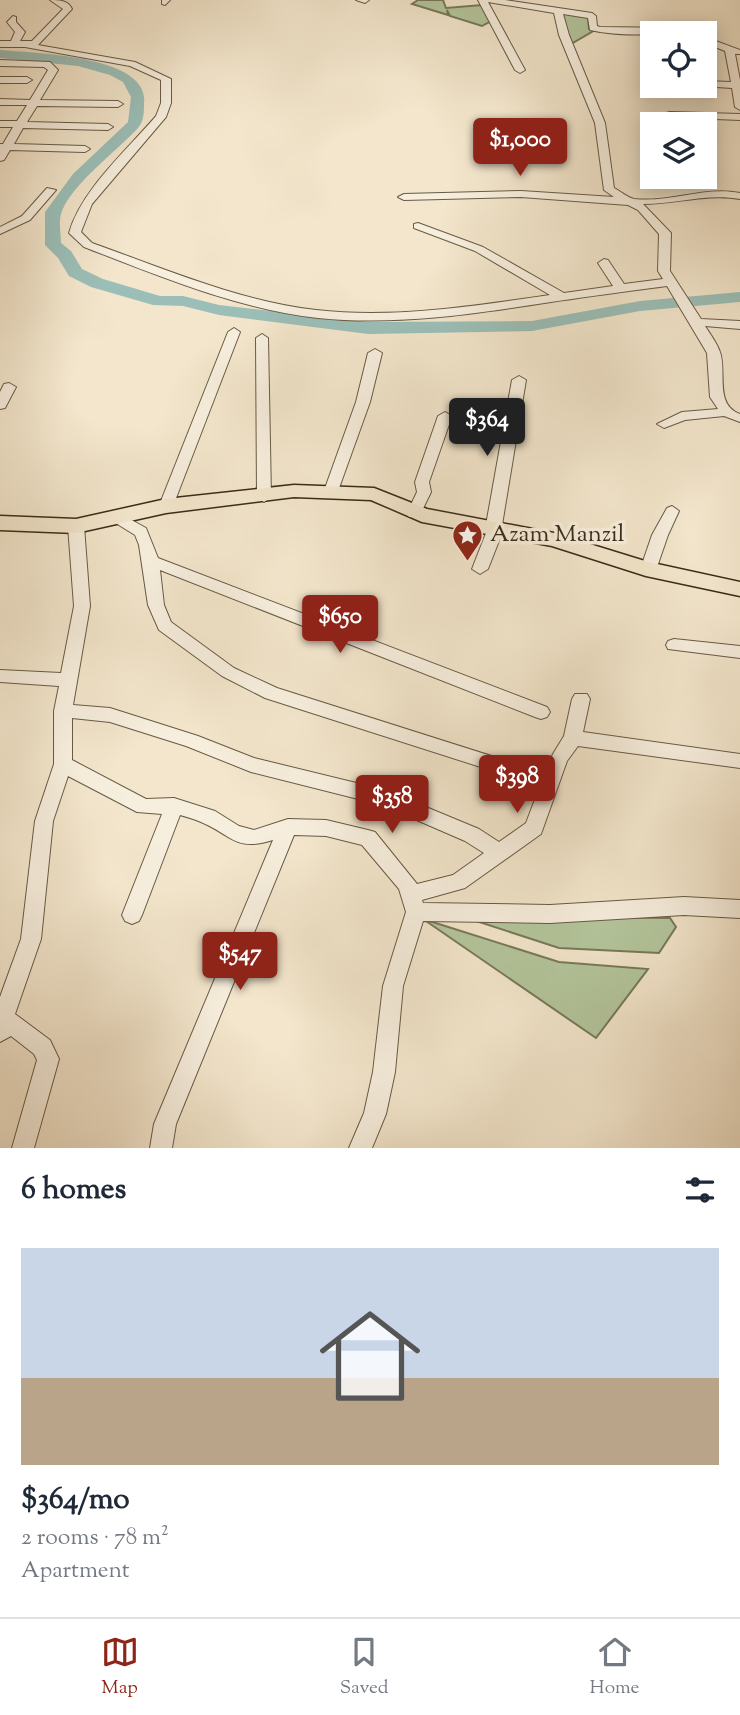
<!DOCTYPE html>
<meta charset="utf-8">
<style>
body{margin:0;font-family:"Sorts Mill Goudy",serif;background:#f6f6f7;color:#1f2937;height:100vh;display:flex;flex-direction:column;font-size:26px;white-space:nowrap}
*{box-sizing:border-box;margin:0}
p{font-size:23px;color:#747a83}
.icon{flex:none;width:38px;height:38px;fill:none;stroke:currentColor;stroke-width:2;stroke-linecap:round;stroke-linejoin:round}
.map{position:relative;height:1148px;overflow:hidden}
.details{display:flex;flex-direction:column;background:#fff;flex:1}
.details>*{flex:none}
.tools{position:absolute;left:640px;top:21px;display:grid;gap:14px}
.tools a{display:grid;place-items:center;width:77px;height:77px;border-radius:0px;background:#fff;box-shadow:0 4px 18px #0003;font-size:35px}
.price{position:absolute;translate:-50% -60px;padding:0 16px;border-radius:7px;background:#8f2418;color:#fff;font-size:23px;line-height:46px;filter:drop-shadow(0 2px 4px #0008)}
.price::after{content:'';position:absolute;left:50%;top:42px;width:21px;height:16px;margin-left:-10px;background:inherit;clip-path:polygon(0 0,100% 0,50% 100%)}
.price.on{background:#222;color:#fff}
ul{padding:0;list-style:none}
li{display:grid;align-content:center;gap:14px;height:371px;padding:0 21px}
li span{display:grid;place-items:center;height:217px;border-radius:0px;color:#555}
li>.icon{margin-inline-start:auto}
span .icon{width:126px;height:126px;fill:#fffc;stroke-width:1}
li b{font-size:30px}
h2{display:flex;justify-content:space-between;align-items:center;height:84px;padding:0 21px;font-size:30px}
.tabs{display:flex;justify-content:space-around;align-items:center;height:98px;border-top:2px solid #e0e1e3;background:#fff;font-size:19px;color:#747a83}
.tabs a{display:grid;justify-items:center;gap:4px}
.tabs .on{color:#8f2418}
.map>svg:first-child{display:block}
.green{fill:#b4c69d;stroke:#77795a;stroke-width:2}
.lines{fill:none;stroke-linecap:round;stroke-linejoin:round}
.river{fill:#9bbfb8;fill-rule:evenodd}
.minor-casing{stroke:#685a45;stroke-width:2}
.major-casing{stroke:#3a2c18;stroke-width:3}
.minor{fill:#f7efde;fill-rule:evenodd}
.major{fill:#f3e6cc;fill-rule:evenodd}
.labels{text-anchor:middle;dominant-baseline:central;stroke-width:7;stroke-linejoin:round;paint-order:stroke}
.poi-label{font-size:24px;fill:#3a2c18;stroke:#f7efde;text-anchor:start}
</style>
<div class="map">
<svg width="740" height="1148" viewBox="0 0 740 1148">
<rect width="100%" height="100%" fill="#f3e6cc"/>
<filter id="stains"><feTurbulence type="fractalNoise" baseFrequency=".00286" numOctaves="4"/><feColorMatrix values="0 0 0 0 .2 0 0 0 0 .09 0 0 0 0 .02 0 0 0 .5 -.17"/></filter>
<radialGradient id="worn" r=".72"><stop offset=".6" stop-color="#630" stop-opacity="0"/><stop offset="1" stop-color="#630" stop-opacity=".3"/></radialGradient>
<g class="green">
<path d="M418,0h25l3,8 36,-3 9,16 -9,5 -32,-10 -3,-6 1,5 -36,-11z"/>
<path d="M560,13l28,4 1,12 6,1 -24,14z"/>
<path d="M461,916l209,2 6,9 -17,26 -100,-5z"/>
<path d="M423,919l136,43 89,7 -52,69z"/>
</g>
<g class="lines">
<path class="river" d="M0,50c32,3 150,5 144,53 0,9 0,18 -6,25 -21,23 -65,55 -76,83 -4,9 -1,23 -1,32l10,8 11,18 21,10 57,17h23l36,9 149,17 164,-1 108,-20 100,-9v10l-100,9 -108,20 -164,3 -149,-19 -36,-9 -30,-1 -62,-18 -22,-11 -11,-18 -13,-13v-33l28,-38 55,-52 3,-25 -8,-15 -13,-7 -32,-9 -78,-8z"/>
<defs>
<g id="minor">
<path d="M50,0c9,0 18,0 22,9l-34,36 97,17 36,17v24l-5,14 -74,87 -11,28 11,11c73,26 147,58 224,67 78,9 157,-4 234,-15l-75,-44 -61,-23v-4l4,-1 65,24 81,46 49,-7 -15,-23 6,-4 4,1 16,24 39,-5 -5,-8 1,-37 -21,-24 -10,-5 -107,-8 -117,3 -6,-3 6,-3 117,-3 93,6 -10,-7 -9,-67 -36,-88 -5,-22 -66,-11 37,68 -5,3 -5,-3 -37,-70h27l87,13 4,3 1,10 3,1 78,1 13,3 1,2c-34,0 -67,5 -102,-3l-2,-12 -25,-4 6,21 36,88 9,65c6,3 14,10 20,11 36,4 70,-13 106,-6v6c-33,-6 -64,5 -97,5l28,29 -1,38 31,48 39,2v8l-35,-3c5,8 12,17 15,26 7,19 -6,53 20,62v8l-16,-6 -39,4 -21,8 -7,-4 25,-12 36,-3 -8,-12 -3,-44 -40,-67c-38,5 -77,10 -116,16 -77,12 -155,24 -233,16 -81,-9 -159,-42 -234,-71l-15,-14c12,-43 58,-83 87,-117l5,-13v-23l-31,-14 -105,-19h-25v-6h11l4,-9 -8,-10 6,-6 3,1v5l9,10 -5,9h12l31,-32z"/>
<path d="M162,0h8l-5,5 -3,-1z"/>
<path d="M356,0h13l-4,3z"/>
<path d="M705,37l35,13v4h-5l5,26v30l-5,-3 -3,-19 -31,-2h4v-5l26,1 -6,-31 -20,-8z"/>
<path d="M0,60l50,2 8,8 -18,30 78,1 5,3 -5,3 -81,-1 -10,16 81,2 5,3 -5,3 -85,-2 -9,16 71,2 5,3 -5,3 -75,-2 -6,10 -4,1v-17h3l10,-17h-13v-6h17l10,-16h-27v-6l30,1 18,-30 -4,-3 -44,-1z"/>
<path d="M0,77h27l5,3 -5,3h-27z"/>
<path d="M670,112l70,2v6l-74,-3v-4z"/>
<path d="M47,188l9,2 -26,30 -30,14v-7l22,-11z"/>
<path d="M234,328l6,4 -67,174 -2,3h-10l-2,-3 69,-174z"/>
<path d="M262,334l6,4 3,159 -7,5 -7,-5 -1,-159z"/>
<path d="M375,349l7,4 -12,49 -32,89 -7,5 -5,-2 -2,-3 32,-89 12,-49z"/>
<path d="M519,376l7,4 -24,145 2,3 -16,41 -8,5 -8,-5 16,-41 -2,-3 26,-145z"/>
<path d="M9,383l7,4 -11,21 -5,1v-17l4,-8z"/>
<path d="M445,412l7,4 -23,66 2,10 -12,25h-10l-2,-4 10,-21 -2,-10 23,-66z"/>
<path d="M672,506l7,5 -11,24 -12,35 -8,5 -6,-1 -2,-4 12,-35 15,-27z"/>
<path d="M119,513l27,15 12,30 389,149 3,5 -3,5 -6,2 -6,-2 -375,-147 4,35 7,17 63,46 43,20 268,85 8,-19 11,-18 8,-37 3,-5h12l3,5 -7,33 157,22v14l-162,-22 -11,15 -26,73 -76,54 -43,12 1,3 127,2 134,-8 56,3v18l-56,-3 -134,8 -127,-2 -20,65 -8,86 -9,42 -14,34h-23l15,-35 9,-41 10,-86 23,-74 -7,-23 -37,-44 -36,-9 -32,-1 -118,289 -4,24h-22l4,-24 119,-284c-38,12 -41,-5 -72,-18 -6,-3 -14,-5 -21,-7l-38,100 -3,6 -7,3 -7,-3 -3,-6 40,-101 -25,-2 -69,-36 -15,45 -12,118 -26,75 35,26 9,19 -25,89h-22l25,-88 -3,-6 -23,-18 -11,6v-45l21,-58 14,-118 19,-57v-53l5,-25 -59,-4v-12l61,3 13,-67 -6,-80 3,-4h10l3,4 6,80 -17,99 37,3 88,28 56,22 131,32 94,39 20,13 27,-19 14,-37 -275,-88 -43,-22 -63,-46 -11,-25 -9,-60 -4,-10 -21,-13 -3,-4 3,-4zM72,718l38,4 76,24 65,26 131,33 83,36 19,12 -31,22 -36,9 -42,-52 -7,-2 -42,-10 -38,-1 -34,11 -15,-4 -24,-15 -41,-13 -28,1 -74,-39z"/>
<path d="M674,639l66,7v12l-72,-9 -2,-4 2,-4z"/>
</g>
<path id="major" d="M294,485l80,3 53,21 127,24 94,29 92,20v14l-94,-20 -94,-30 -130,-24 -51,-22 -77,-3 -128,16 -90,20 -76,-3v-14l76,3 90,-20z"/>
</defs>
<use href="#minor" class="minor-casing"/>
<use href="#major" class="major-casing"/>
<use href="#minor" class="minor"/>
<use href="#major" class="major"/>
</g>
<defs>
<symbol id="sight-pin" viewBox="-11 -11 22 30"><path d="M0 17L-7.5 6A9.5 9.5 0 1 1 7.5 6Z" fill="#8f2418" stroke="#f7efde"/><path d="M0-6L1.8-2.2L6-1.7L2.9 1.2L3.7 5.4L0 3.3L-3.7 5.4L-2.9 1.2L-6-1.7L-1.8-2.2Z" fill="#fff"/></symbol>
</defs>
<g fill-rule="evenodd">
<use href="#sight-pin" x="450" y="518" width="35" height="47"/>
</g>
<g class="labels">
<g class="poi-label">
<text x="490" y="535">Azam Manzil</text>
</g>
</g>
<rect width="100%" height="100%" filter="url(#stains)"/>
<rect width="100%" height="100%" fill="url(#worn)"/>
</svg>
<div class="tools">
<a><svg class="icon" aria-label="locate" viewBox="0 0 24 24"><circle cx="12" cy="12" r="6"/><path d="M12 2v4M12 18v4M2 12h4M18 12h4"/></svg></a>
<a><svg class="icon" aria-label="layers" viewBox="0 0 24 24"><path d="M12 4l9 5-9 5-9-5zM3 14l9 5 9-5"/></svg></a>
</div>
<b class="price" style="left:520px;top:178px">$1,000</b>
<b class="price on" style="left:487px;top:458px">$364</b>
<b class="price" style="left:340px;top:655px">$650</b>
<b class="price" style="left:517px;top:815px">$398</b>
<b class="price" style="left:392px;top:835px">$358</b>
<b class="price" style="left:240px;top:992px">$547</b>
</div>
<section class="details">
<h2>6 homes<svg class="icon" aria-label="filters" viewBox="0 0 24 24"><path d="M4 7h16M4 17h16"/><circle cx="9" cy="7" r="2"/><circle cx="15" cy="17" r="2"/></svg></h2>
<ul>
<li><span style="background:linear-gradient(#c9d6e8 60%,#b9a48a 0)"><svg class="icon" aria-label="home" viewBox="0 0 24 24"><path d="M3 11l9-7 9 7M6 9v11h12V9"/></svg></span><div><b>$364/mo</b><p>2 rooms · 78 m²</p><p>Apartment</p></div></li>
</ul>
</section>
<nav class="tabs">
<a class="on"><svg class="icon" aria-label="map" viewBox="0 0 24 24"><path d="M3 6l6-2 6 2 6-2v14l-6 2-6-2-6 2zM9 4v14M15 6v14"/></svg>Map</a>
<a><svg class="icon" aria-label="saved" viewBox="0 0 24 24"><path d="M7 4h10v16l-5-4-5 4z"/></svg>Saved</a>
<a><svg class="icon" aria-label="home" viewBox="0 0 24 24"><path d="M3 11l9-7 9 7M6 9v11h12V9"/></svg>Home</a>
</nav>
